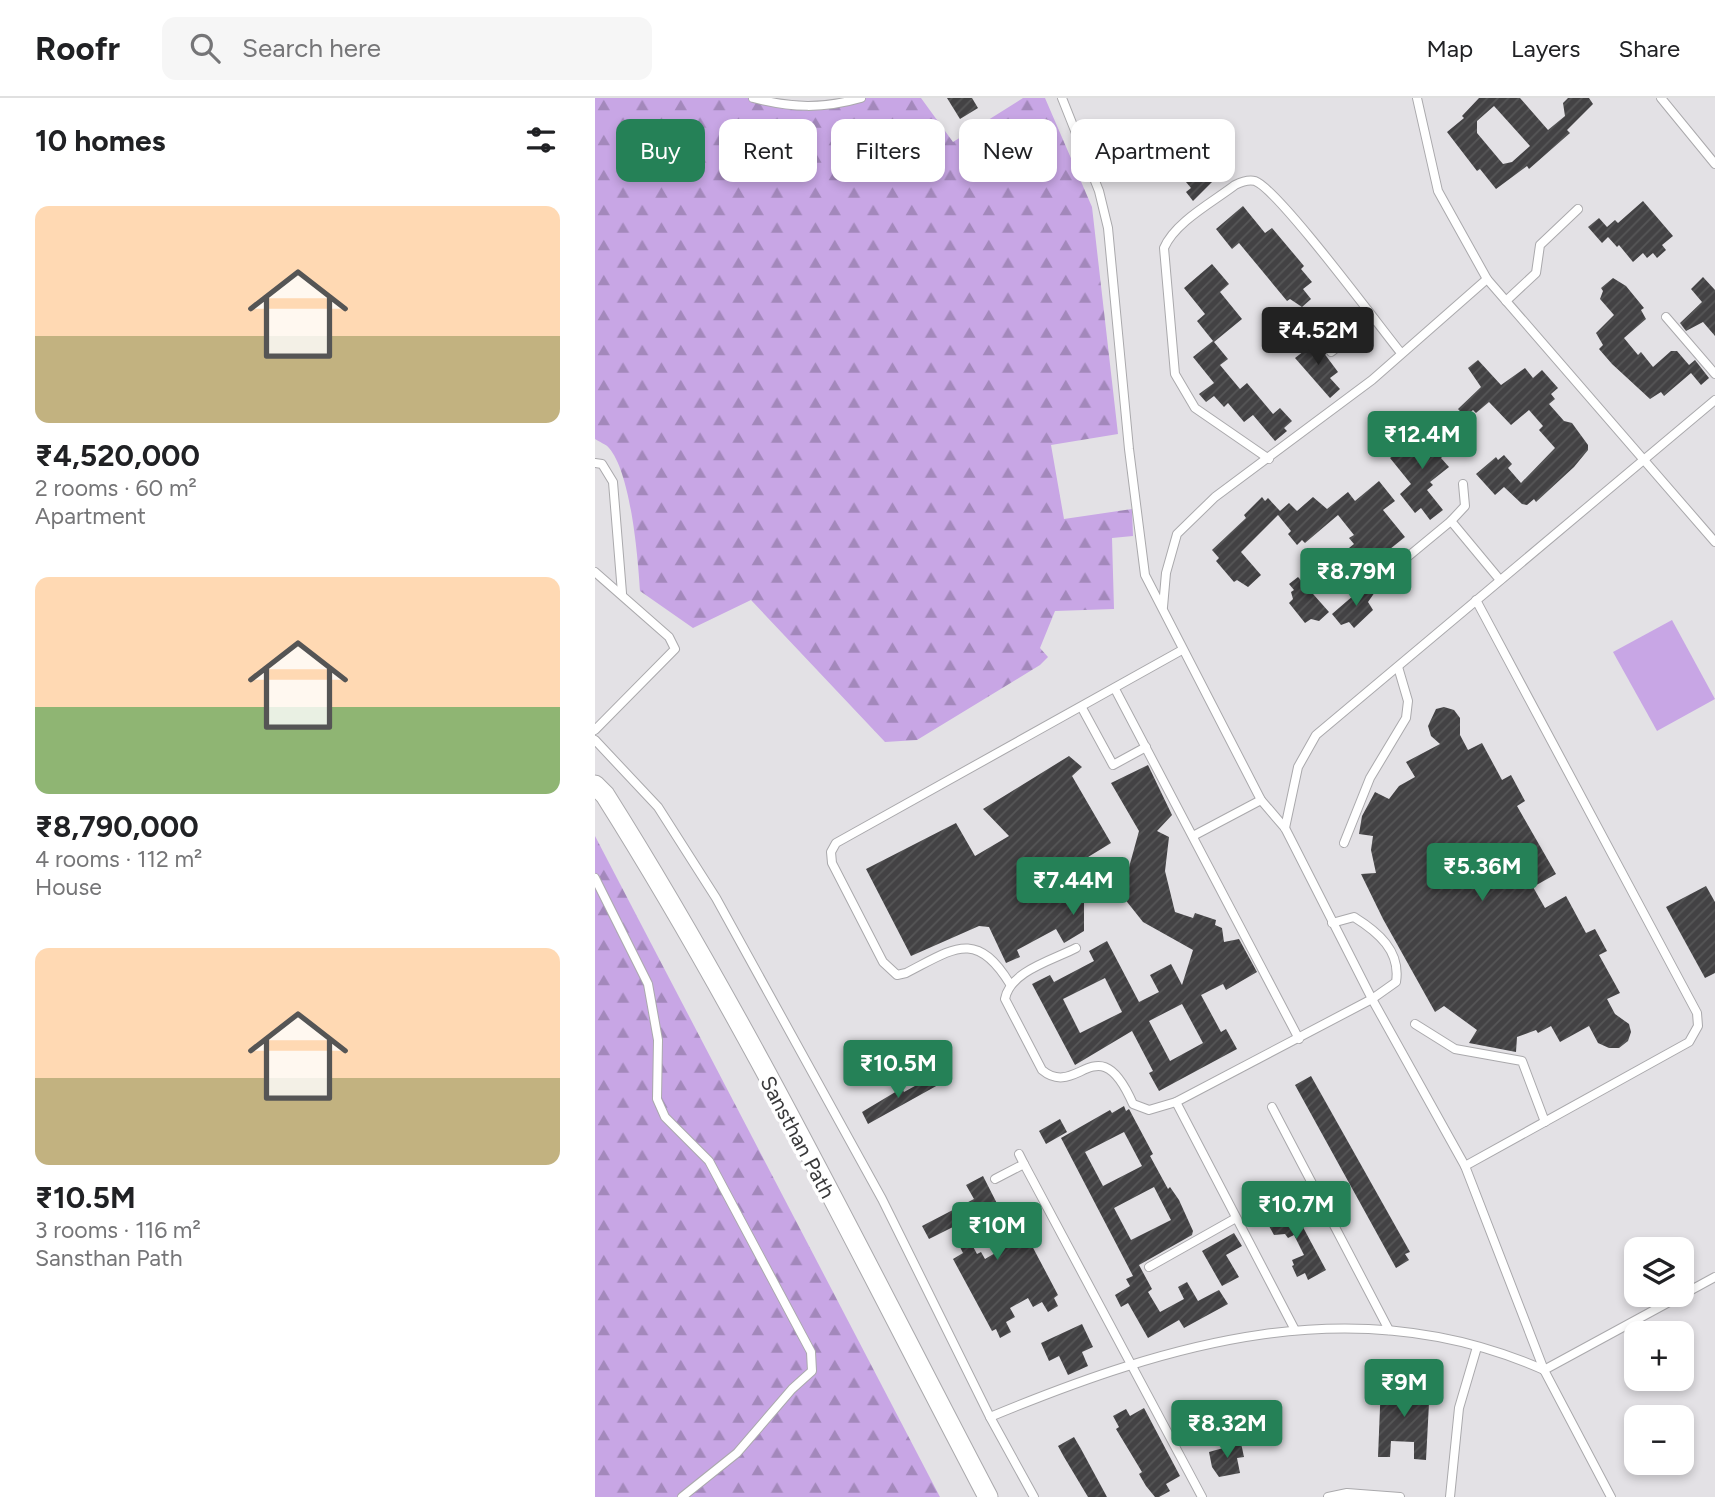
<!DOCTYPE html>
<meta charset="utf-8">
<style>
body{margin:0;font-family:Figtree,sans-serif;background:#f6f6f6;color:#202124;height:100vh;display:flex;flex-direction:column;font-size:26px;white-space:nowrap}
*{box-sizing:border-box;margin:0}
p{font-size:23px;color:#757577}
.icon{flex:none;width:38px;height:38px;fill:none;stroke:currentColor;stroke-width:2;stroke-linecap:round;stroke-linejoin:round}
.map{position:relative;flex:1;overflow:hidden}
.panel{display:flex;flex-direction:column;background:#fff;width:595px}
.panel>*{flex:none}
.guide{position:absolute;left:21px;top:21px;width:665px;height:63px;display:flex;gap:14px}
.fabs{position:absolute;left:1029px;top:1139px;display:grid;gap:14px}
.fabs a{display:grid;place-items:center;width:70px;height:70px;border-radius:14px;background:#fff;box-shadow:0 4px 10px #0003;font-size:35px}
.price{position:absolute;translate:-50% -60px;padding:0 16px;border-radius:7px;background:#258157;color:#fff;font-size:23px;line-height:46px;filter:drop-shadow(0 2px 4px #0008)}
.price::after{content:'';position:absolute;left:50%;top:42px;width:21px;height:16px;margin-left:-10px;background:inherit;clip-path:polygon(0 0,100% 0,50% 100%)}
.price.active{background:#222;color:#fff}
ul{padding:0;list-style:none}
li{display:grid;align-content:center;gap:14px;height:371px;padding:0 35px}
li span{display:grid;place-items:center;height:217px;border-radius:14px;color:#555}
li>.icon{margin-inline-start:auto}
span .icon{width:126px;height:126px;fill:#fffc;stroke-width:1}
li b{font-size:30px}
h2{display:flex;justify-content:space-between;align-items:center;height:84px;padding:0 35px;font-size:30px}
.pill{padding:0 24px;border-radius:14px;background:#fff;box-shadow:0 4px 10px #0003;font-size:24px;line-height:63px}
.pill.active{background:#258157;color:#fff}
header{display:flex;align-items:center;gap:42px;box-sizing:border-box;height:98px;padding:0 35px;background:#fff;border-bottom:2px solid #e0e0e0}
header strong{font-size:33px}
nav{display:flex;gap:38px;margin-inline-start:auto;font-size:24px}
.search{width:490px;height:63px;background:#f6f6f6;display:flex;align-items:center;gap:18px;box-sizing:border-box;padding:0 24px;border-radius:14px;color:#757577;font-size:26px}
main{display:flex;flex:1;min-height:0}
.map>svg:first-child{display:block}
.forest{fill:url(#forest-firs)}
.pitch{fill:#c8a6e5}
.building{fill:url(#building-hatch);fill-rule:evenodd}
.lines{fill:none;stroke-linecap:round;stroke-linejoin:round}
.service-casing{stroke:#aaa9ac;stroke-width:10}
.tertiary-casing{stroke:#aaa9ac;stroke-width:21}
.service{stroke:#fff;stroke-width:8}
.tertiary{stroke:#fff;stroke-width:19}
.labels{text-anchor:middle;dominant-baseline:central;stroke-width:7;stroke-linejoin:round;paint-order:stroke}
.street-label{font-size:21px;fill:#39393a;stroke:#fff}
</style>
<header>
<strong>Roofr</strong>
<div class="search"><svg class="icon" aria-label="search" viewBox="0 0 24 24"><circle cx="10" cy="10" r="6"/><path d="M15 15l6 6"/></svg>Search here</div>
<nav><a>Map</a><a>Layers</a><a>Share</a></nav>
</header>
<main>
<section class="panel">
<h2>10 homes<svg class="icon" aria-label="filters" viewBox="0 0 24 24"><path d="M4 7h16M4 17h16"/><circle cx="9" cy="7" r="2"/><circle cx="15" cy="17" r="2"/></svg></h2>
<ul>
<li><span style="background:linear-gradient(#ffd9b3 60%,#c2b280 0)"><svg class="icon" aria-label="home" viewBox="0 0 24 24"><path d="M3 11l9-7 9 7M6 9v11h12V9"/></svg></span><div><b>₹4,520,000</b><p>2 rooms · 60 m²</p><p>Apartment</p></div></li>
<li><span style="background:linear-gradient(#ffd9b3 60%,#8fb573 0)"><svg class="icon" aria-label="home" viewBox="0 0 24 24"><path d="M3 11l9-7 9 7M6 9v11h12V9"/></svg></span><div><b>₹8,790,000</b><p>4 rooms · 112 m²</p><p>House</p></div></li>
<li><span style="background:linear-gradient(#ffd9b3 60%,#c2b280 0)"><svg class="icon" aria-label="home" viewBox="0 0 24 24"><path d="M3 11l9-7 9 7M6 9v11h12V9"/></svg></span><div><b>₹10.5M</b><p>3 rooms · 116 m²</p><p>Sansthan Path</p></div></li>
</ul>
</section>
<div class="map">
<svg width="1120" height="1399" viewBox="0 0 1120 1399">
<defs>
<pattern id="forest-firs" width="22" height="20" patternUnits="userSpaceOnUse" patternTransform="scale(1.75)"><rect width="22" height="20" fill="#c8a6e5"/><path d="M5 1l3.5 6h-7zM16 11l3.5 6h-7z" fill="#a388bb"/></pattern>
<pattern id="building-hatch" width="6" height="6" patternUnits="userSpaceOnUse" patternTransform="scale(1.75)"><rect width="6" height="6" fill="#434244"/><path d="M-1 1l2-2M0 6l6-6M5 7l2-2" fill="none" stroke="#565657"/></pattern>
</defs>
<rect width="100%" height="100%" fill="#e3e1e5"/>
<g class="forest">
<path d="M0,0h171l20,6 80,-6h55l32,44 70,-44h22l47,109 26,227 -67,11 13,74 68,-10 1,27 -21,2 2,71 -59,2 -15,37 8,9 -8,8 -123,75 -32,2 -134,-142 -58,28 -53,-37c-2,-33 -9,-118 -31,-143 -3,-4 -10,-6 -14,-9z"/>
<path d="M0,738l345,661h-345z"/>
</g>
<path class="pitch" d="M1077,522l43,79 -58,32 -44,-79z"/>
<g class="building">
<path d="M352,0h25l6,10 -18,11z"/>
<path d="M884,0h41l28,32 17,-14 -2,-13 5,-5h21l4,6 -26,26 3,3 -41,36 -2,-3 -31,23 -16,-20 -3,2 -30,-39 17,-14 -2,-2zM899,8l36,40 -18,16 -9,2 -26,-31v-12z"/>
<path d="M609,58l10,12 4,-3 8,9 -9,7 -2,-2 -22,22 -7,-9 5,-4 -10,-12z"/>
<path d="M1048,103l30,35 -11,9 4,5 -9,8 -4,-5 -6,5 -4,-5 -10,9 -14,-17 -2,2 -9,-10 -6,6 -14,-16 11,-9 8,9 8,-7 3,3z"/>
<path d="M648,108l22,27 7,-5 32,38 -3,3 11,13 -9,7 8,10 -9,8 -12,-8 -3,2 -48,-58 -7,6 -16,-20z"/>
<path d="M617,166l17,20 -9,8 22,27 -28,23 14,17 -8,6 20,24 7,-6 26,31 7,-6 12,13 -8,7 3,3 -12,10 -22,-26 -9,7 -16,-19 -4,4 -10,-11 -8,6 -7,-8 15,-11 -21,-26 20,-16 -16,-20 8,-7 -21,-26z"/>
<path d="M1108,179l12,13v46l-12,-14 -17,9 -6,-8 22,-21 -11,-13z"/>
<path d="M1018,180l13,8 18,22 -3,2 5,9 -22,19 14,17 3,-3 12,15 18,-16h6l12,14 6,-5 14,18 -8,7 -10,-12 -27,23 -3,-4 -11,7 -38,-35 -13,-15 4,-4 -7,-12 18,-18 -14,-16 3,-8 -2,-3z"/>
<path d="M717,239l26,35 -8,6 10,11 -10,9 -35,-40 9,-7 -3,-4z"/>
<path d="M883,262l23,25 24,-17 8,10 9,-8 16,18 -7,6 4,5 -6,5 15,17 8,2 16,22v5l-14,17 -38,35 -2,-3 -7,6 -5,-1 -18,-17 -9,8 -19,-21 20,-17 2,3 6,-5 8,9 -4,4 13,15 34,-35 -16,-18 4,-4 -14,-16 -18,15 -22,-23 -13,11 -3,-3 -8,7 -7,-8 23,-22 -13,-19z"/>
<path d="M830,330l8,10 6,-4 8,9 -5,5 4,5 -5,5 8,9 -19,15 3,3 -6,5 16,20 -13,10 -9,-12 -6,5 -15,-19 11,-10 -21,-26z"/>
<path d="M784,383l16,20 -12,9 22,27 -35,28 -8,-10 -5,4 -8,-11 5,-4 -5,-6 5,-3 -16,-20 -33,28 -3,-3 -5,5 -9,-11 3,-3 -13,-16 -37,37 20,23 -13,12 -11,-7 -3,2 -18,-21 3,-3 -7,-8 34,-32 -2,-3 18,-18 3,4 3,-3 12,13 9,-8 8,8 16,-14 14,12 21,-17 7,9z"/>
<path d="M703,479l31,35 -10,9 -8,-2 -6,4 -16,-20 4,-4 -2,-7 3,-2 -5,-6z"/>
<path d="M773,485l7,9 -7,10 5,8 -19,18 -5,-6 -8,3 -9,-11z"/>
<path d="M849,609l10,3 6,8v17l8,15 14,-7 20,37 9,-5 14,26 -8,5 39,68 -23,13 12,21 21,-12 20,37 9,-4 12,22 -8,4 21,38 -13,6 8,15 14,10 2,8 -3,9 -9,7h-10l-11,-5 -9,-17 -29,16 -9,-16 -13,7 -2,-3 -19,7 -1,15 -47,-9 8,-13 -33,-24 -9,6 -52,-93 -22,-45 15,-1 -5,-23 2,-14 -14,-2 3,-18 13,-24 14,7 10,-13 16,-9 -9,-15 34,-18 -9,-8 -3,-10 8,-17z"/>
<path d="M474,658l13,11 -10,9 39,67 -77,47 94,-19 11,-40 -28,-48 37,-18 24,50 -15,16 12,6 -4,34 10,41 18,6 2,-5 21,7 -1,5 7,3 2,14 15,-3 18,33 -31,18 -3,-6 -22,11 20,37 5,-3 11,20 -78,42 -10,-18 4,-2 -21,-40 -57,34 -43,-81 18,-9 4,7 40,-21 -5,-10 18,-10 32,61 20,-10 -9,-17 21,-11 11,21 11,-35 -50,-28 -23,-29 -36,9v29l-20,12 -8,-14 -39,21 3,7 -14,6 -17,-36 -10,-1 -68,30 -45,-87 90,-46 19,33 34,-20 -26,-27zM510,880l17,34 -42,21 -17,-34zM587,906l21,39 -33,18 -21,-40z"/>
<path d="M1111,788l9,16v71l-10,5 -39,-71z"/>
<path d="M338,978l5,9 -70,39 -6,-12 40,-24 2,4z"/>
<path d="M716,978l99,176 -5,2 4,6 -13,8 -101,-183z"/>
<path d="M529,1008l2,5 3,-2 24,45 -3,2 18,33 2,-2 9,13 14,31 -1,4 -53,30 13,24 -4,3 12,20 24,-13 -6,-12 9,-5 11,19 21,-11 9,14 -44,24 -5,-8 -31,18 -20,-35 -7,4 -6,-12 15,-9 -4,-7 7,-3 -72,-138 49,-28 2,3zM529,1034l18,34 -39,20 -18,-34zM559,1089l17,33 -40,20 -17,-32z"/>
<path d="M465,1021l7,13 -21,12 -7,-13z"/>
<path d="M388,1078l28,55 10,-6 37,70 -4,3 4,8 -10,6 -6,-10 -9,5 -5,-9 -18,10 5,9 -9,5 5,10 -11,6 -4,-9 -4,2 -39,-72 10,-6 -3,-6 10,-6 7,13 4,-2 4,7 17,-10 -4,-8 3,-1 -13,-25 -30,16 -3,-5 -26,13 -7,-13 52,-27 -8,-14z"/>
<path d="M695,1105l36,67 -18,10 -3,-7 -8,4 -5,-11 2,-1 -2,-5 12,-5 -10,-20 -6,3 -3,-4 -11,1 -10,-18z"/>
<path d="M639,1135l8,13 -16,9 13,22 -17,9 -20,-35z"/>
<path d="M487,1226l11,23 -11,5 6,14 -20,9 -9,-19 -10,5 -8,-18z"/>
<path d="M786,1285h14v6l23,1v-6h12l-4,76 -12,-1v-17l-23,-1 -1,16h-12z"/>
<path d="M549,1310l36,68 -14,8 4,7 -11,6h-4l-9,-11 -7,-12 3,-2 -26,-43 3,-2 -6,-11 13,-7 4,7z"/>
<path d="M479,1339l7,12 26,48h-19l-24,-40 -6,-11z"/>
<path d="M646,1345l3,14 -7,1 3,15 -21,4 -7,-10 -3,-15z"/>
</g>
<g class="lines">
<defs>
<g id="service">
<path d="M158,0c39,10 70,11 108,0"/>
<path d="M467,0l37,93 9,37 21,221 16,126 116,225 24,28 87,171 93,167 79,204 67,127"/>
<path d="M822,0l21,93 49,88 228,263"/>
<path d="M1066,0l54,66"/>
<path d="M911,203l30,-28 4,-28 38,-36"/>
<path d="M1071,219l49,57"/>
<path d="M736,254l43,-33"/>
<path d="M674,361l-74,-51 -20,-34 -11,-126c11,-26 49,-46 71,-63 6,-3 13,-6 20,-4 23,8 124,145 146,172"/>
<path d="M0,365l7,1 11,18 9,111"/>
<path d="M868,386l2,22 -14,15 49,59"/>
<path d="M804,466l52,-43"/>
<path d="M0,474l74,65 6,12 -80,81"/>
<path d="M568,509l3,-34 11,-39 38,-37 157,-117 115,-101"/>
<path d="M520,591l184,350"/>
<path d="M487,610l31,57 33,-18"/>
<path d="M0,642l63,67 58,91 166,301 108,218 44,80"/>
<path d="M690,730l13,-61 18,-32 399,-335"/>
<path d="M598,738l68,-36"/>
<path d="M749,745l26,-65 36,-60 2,-17 -10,-34"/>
<path d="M0,780l53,106 10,56 -1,59 8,18 44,44 102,191 1,19 -20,18 -55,64 -55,44"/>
<path d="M481,850c-23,12 -66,23 -71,51l37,71c36,30 56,-46 91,34l16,6 27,-8 196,-103 24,-17c5,-31 -18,-50 -42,-65l-22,6"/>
<path d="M415,886c-34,-56 -57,-35 -104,-11l-9,2 -14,-13 -51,-99 -1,-11 5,-9 346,-193"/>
<path d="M820,926l40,25 67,12 23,61"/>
<path d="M581,1004l119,228"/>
<path d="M677,1009l117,223"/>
<path d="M424,1056l5,10"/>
<path d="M870,1068l224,-124 9,-16 -1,-13 -221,-413"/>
<path d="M400,1081l29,-15 178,333"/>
<path d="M554,1169l87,-49"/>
<path d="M1087,1197l33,-18"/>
<path d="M949,1272l138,-75"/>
<path d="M395,1319c179,-74 366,-131 554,-47"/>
<path d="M733,1399l19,-4 53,4"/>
<path d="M855,1399l9,-89 18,-61"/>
</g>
<path id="tertiary" d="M0,687l10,10c142,225 259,466 383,702"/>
</defs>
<use href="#service" class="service-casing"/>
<use href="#tertiary" class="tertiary-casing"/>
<use href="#service" class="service"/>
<use href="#tertiary" class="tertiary"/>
</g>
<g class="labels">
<g class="street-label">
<text transform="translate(203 1039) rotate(62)">Sansthan Path</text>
</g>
</g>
</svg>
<div class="fabs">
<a><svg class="icon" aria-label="layers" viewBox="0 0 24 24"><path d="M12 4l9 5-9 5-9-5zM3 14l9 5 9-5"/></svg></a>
<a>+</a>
<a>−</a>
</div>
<b class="price active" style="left:723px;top:269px">₹4.52M</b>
<b class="price" style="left:827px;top:373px">₹12.4M</b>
<b class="price" style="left:761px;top:510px">₹8.79M</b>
<b class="price" style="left:887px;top:805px">₹5.36M</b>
<b class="price" style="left:478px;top:819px">₹7.44M</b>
<b class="price" style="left:303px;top:1002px">₹10.5M</b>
<b class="price" style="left:701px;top:1143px">₹10.7M</b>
<b class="price" style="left:402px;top:1164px">₹10M</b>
<b class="price" style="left:809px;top:1321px">₹9M</b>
<b class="price" style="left:632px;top:1362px">₹8.32M</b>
<div class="guide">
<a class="pill active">Buy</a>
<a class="pill">Rent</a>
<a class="pill">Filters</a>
<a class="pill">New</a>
<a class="pill">Apartment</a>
</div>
</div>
</main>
